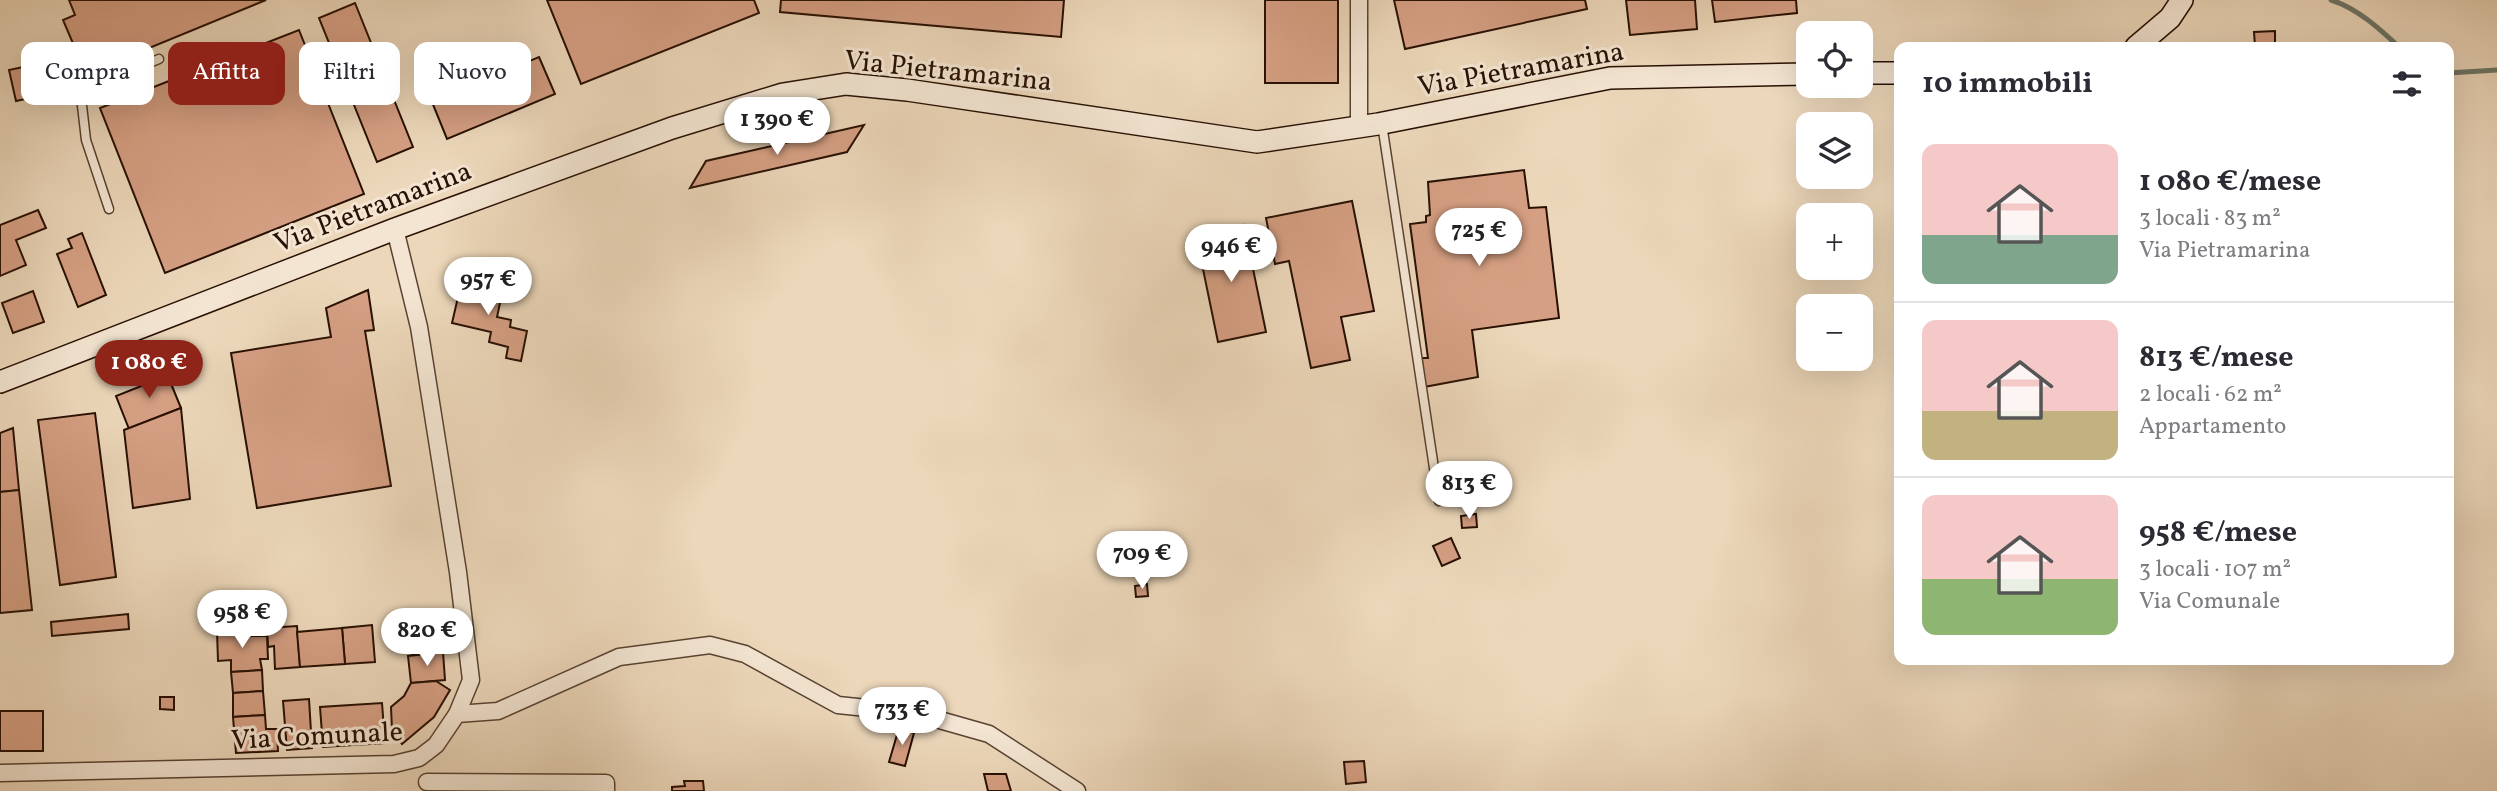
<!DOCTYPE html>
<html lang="it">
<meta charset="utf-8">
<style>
body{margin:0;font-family:Vollkorn,serif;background:#f7f7f7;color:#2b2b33;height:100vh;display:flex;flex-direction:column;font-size:26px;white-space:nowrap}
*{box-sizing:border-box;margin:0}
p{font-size:23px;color:#7c7c81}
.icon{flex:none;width:38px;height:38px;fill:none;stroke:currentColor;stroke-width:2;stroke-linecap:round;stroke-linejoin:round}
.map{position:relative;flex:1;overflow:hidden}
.details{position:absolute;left:1894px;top:42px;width:560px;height:623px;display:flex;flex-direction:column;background:#fff;border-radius:14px;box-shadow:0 7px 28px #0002}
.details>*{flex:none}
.top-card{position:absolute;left:21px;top:42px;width:665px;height:63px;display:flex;gap:14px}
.fabs{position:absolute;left:1796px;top:21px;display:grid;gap:14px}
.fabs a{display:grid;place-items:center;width:77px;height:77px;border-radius:14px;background:#fff;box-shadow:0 7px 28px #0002;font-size:35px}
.price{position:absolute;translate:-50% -60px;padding:0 16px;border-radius:24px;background:#fff;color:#222;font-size:23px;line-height:46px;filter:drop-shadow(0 2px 4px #0008)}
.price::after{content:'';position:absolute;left:50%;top:42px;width:21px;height:16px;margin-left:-10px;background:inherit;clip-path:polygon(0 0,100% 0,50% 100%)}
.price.active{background:#8f2418;color:#fff}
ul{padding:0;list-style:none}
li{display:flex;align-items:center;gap:21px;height:175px;padding:0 28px}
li+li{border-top:2px solid #e1e1e2}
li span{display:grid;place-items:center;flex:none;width:196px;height:140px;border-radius:14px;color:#555}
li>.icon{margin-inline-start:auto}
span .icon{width:84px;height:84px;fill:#fffc;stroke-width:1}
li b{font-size:30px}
h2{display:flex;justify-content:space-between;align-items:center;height:84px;padding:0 28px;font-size:30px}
.tag{padding:0 24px;border-radius:14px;background:#fff;box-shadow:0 7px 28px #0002;font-size:24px;line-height:63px}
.tag.active{background:#8f2418;color:#fff}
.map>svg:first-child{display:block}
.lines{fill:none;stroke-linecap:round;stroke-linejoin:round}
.stream{stroke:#6c7669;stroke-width:5}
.building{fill:#d59f83;stroke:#281003;stroke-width:2}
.service-casing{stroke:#594231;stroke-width:11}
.minor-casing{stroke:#594231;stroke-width:19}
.secondary-casing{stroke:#281003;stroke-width:24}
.service{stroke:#f3e5d2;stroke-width:8}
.minor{stroke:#f3e5d2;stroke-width:16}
.secondary{stroke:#f3e5d2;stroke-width:21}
.labels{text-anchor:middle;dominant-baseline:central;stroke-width:6;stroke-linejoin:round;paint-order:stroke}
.street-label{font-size:28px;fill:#281003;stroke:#f3e5d2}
</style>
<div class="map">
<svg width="2497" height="791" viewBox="0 0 2497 791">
<rect width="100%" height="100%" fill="#ecd7ba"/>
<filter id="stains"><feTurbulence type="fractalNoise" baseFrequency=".00286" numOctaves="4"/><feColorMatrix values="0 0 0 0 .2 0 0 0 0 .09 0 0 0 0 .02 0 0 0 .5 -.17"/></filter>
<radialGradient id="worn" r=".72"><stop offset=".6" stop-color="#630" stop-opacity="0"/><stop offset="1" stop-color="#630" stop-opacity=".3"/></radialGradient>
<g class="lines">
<g class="stream">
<path d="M2331,0c26,8 49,29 68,47"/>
<path d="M2448,73l49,-3"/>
</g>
</g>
<g class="building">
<path d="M69,0h197l-180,74 -23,-54 12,-5z"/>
<path d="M547,0h207l5,13 -178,71z"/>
<path d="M781,0h283l-3,37 -281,-25z"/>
<rect x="1265" y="0" width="73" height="83"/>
<path d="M1394,0h191l2,9 -182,40z"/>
<path d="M1626,0h69l2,29 -67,6z"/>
<path d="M1712,0h84l1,13 -82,9z"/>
<path d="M355,3l58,144 -36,15 -58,-144z"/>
<path d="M299,30l65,164 -199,79 -65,-165z"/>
<path d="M2275,31v15h-20l-1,-14z"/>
<path d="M539,57l16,37 -108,45 -15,-37z"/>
<path d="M47,62l7,31 -38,8 -7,-31z"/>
<path d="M864,125l-17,27 -157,36 16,-27z"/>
<path d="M1524,170l5,38 17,-1 13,111 -87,12 6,47 -54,10 -3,-29h7l-18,-134 16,-2v-6l4,-1 -2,-33z"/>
<path d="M1352,201l22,110 -33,6 9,43 -39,8 -22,-107 -14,3 -9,-46z"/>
<path d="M38,210l8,18 -30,12 10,25 -26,11v-51z"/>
<path d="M1244,225l22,107 -48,10 -22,-107z"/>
<path d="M82,233l24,62 -28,12 -21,-53 15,-6 -4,-9z"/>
<path d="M462,280l41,9 -6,28 14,3 -1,7 17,4 -6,30 -15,-3 2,-11 -19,-5 2,-10 -39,-9z"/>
<path d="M368,290l6,40 -9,1 26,155 -134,22 -26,-155 100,-16 -5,-29z"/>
<path d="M33,291l11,31 -31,11 -11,-30z"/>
<path d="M165,369l16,39 -52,21 -13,-33 33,-13 -3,-7z"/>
<path d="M181,408l9,91 -57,9 -9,-78z"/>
<path d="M95,413l21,164 -56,8 -22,-165z"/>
<path d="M13,428l6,62 -19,2v-59z"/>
<path d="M19,490l13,120 -32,3v-121z"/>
<path d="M1476,514l1,13 -15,1 -1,-12z"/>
<path d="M1451,538l9,20 -18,8 -9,-20z"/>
<path d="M1147,584l1,12 -12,1 -1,-11z"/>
<path d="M260,608l1,11 -13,1 -1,-11z"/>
<path d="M128,614l1,15 -77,7 -1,-14z"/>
<path d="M439,614l4,38 -31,3 -1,-18 -6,1 -2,-21z"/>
<path d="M372,625l3,37 -30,2 -3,-36z"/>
<path d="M297,626l3,41 -25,2 -1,-23 -6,1 -1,-19z"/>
<path d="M342,628l3,36 -45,3 -3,-35z"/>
<path d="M251,629l1,7h15l1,23h-8l2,11 -31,2v-12l-13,1 -1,-30z"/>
<path d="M443,652l2,28 -34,3 -3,-27z"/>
<path d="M262,670l1,21 -30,2 -2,-21z"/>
<path d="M436,681l14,9 -16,27 -32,27 -10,-14 -1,-23 13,-11 7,-13z"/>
<path d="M263,691l2,24 -32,2v-24z"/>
<path d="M160,697h14v13l-14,-1z"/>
<path d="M309,699l3,49 -25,2 -4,-49z"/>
<path d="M382,703l3,40 -62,4 -3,-40z"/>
<rect x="0" y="711" width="43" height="40"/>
<path d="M265,715l1,14h11l1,22 -42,2 -3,-36z"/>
<path d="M899,728l15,5 -9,33 -16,-4z"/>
<path d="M1364,761l2,21 -20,2 -2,-22z"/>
<path d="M984,774h22l5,17h-23z"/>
<path d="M684,781h19l1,10h-32v-4l13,-1z"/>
</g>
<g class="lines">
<defs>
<g id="service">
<path d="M1382,124l57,377"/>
<path d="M109,209l-23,-69 -5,-43 15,-12 63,-26"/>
</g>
<g id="minor">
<path d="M1359,0v127"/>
<path d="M457,714l41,-3 121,-54 91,-12 35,9 93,51 77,8 74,21 88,57"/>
<path d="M0,773l394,-9 25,-6 17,-13 21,-31 14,-34 -13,-108 -39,-245 -24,-98"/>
<path d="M427,782l179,1v8"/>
</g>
<g id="secondary">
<path d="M2136,47l34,-29 12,-18"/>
<path d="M1860,73h39"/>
<path d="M0,382l395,-153 277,-101 111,-34 63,-10 61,6 350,52 121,-18 232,-46 198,-4"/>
</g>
</defs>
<use href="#service" class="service-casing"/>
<use href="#minor" class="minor-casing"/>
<use href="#secondary" class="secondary-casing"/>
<use href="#service" class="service"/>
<use href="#minor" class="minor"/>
<use href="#secondary" class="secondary"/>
</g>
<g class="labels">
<g class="street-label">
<text transform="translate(1521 70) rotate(-10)">Via Pietramarina</text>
<text transform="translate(948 72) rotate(6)">Via Pietramarina</text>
<text transform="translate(373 208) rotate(-21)">Via Pietramarina</text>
<text transform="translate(317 737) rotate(-3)">Via Comunale</text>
</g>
</g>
<rect width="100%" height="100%" filter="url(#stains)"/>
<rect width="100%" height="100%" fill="url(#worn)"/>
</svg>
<div class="fabs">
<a><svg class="icon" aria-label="locate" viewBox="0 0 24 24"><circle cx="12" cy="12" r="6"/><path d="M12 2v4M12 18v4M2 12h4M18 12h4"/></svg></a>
<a><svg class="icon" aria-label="layers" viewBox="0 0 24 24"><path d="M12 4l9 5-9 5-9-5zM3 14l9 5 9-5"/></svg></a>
<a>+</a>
<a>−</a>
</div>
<b class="price" style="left:777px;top:157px">1 390 €</b>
<b class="price" style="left:1479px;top:268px">725 €</b>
<b class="price" style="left:1231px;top:284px">946 €</b>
<b class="price" style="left:488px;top:317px">957 €</b>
<b class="price active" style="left:149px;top:400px">1 080 €</b>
<b class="price" style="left:1469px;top:521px">813 €</b>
<b class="price" style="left:1142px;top:591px">709 €</b>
<b class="price" style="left:242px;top:650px">958 €</b>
<b class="price" style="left:427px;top:668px">820 €</b>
<b class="price" style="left:902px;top:747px">733 €</b>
<div class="top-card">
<a class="tag">Compra</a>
<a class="tag active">Affitta</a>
<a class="tag">Filtri</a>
<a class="tag">Nuovo</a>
</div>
<section class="details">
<h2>10 immobili<svg class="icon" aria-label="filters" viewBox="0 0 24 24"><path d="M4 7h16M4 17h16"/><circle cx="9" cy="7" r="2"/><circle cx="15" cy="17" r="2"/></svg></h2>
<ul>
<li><span style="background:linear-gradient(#f6c9c9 65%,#7fa58c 0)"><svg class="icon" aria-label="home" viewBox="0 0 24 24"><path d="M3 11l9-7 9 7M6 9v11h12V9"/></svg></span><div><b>1 080 €/mese</b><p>3 locali · 83 m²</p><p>Via Pietramarina</p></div></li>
<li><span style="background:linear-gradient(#f6c9c9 65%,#c2b280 0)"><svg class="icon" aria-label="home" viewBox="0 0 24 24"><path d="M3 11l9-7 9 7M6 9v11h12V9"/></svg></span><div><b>813 €/mese</b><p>2 locali · 62 m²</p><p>Appartamento</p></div></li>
<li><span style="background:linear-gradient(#f6c9c9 60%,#8fb573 0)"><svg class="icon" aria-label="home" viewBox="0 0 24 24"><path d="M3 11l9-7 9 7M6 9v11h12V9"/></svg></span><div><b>958 €/mese</b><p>3 locali · 107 m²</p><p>Via Comunale</p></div></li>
</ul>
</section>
</div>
